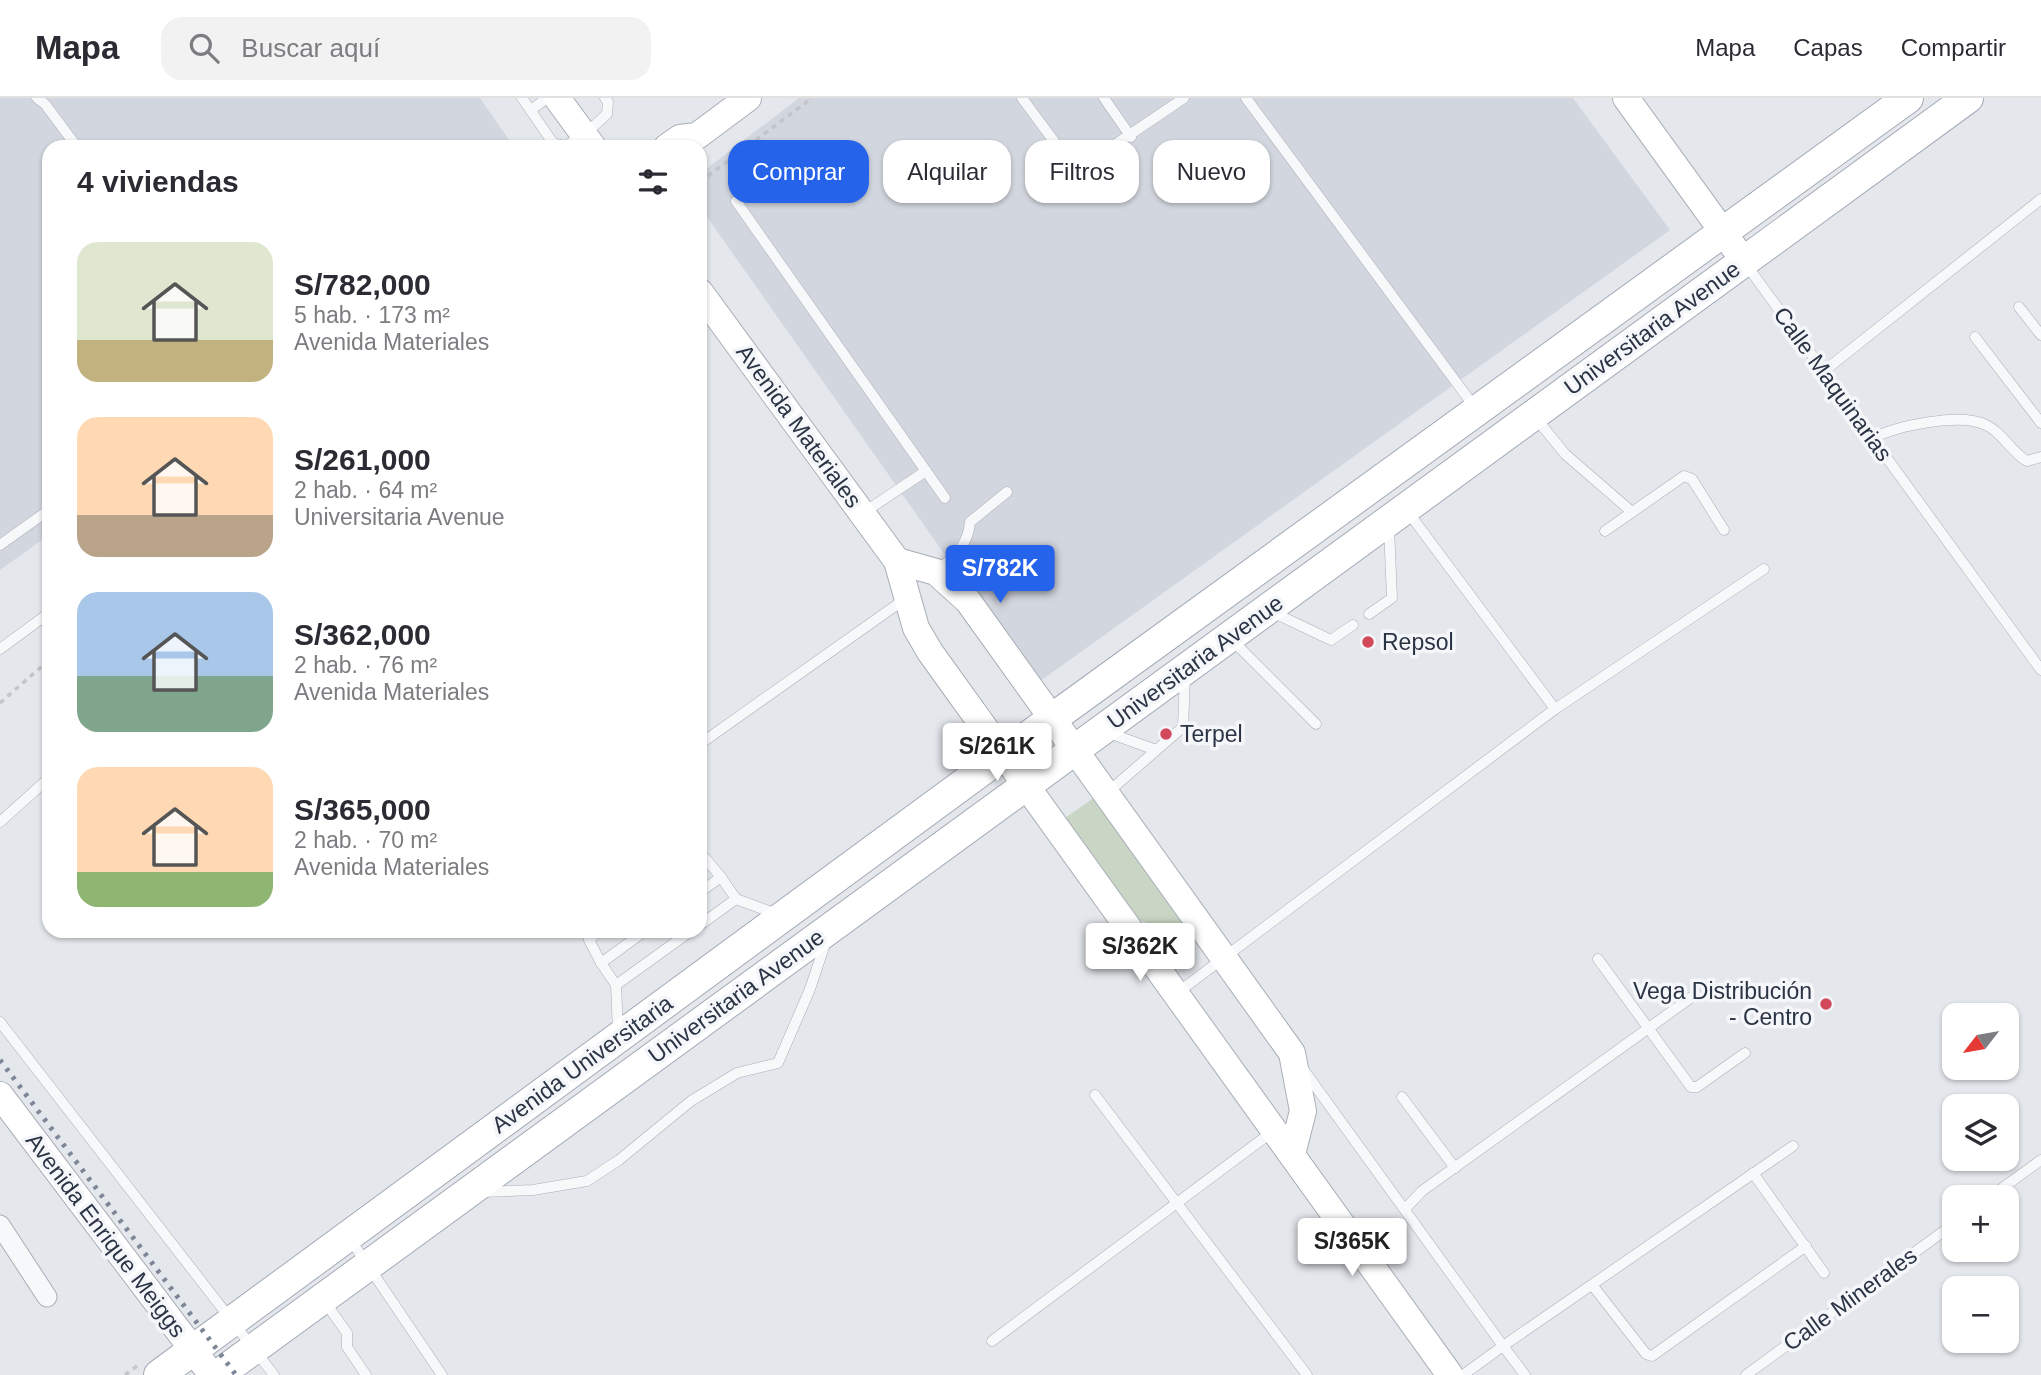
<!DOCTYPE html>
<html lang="es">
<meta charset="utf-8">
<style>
body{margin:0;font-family:Arial,sans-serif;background:#f2f2f3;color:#2b2b33;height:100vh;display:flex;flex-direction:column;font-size:26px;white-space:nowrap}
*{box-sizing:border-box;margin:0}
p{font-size:23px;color:#7c7c81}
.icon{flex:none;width:38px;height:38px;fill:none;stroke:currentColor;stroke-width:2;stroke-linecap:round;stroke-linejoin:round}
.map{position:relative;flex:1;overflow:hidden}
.panel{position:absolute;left:42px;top:42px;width:665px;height:798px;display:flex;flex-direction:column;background:#fff;border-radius:21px;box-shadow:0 2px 5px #0004}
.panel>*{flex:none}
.guide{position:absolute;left:728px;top:42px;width:665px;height:63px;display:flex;gap:14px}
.needle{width:46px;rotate:239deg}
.controls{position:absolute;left:1942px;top:905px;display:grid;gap:14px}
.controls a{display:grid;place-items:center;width:77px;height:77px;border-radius:14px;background:#fff;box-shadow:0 2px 5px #0004;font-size:35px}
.price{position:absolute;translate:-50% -60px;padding:0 16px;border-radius:7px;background:#fff;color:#222;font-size:23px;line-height:46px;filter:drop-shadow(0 2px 4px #0008)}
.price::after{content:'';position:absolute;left:50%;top:42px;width:21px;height:16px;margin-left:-10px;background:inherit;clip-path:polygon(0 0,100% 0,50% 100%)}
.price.on{background:#2563eb;color:#fff}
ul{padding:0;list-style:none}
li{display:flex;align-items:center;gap:21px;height:175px;padding:0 35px}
li span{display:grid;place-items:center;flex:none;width:196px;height:140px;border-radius:21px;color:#555}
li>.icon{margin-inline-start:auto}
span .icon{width:84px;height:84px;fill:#fffc;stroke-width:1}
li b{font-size:30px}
h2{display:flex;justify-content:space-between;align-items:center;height:84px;padding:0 35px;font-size:30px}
.pill{padding:0 24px;border-radius:21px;background:#fff;box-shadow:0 2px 5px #0004;font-size:24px;line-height:63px}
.pill.on{background:#2563eb;color:#fff}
header{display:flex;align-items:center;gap:42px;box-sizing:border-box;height:98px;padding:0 35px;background:#fff;border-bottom:2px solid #e1e1e2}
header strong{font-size:33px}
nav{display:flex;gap:38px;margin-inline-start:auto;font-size:24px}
.search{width:490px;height:63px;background:#f2f2f3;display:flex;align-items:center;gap:18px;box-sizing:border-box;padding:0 24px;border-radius:21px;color:#7c7c81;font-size:26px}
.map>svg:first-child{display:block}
.built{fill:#d2d6de}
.green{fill:#c9d6c5}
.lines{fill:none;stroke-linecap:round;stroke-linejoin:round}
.lane-casing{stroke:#a9aeb7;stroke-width:11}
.street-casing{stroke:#a9aeb7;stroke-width:21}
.secondary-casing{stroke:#a9aeb7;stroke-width:28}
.primary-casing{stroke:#a3abb8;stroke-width:32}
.path{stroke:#c2c5cb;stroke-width:3.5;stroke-dasharray:5 5;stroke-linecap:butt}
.lane{stroke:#f7f8fa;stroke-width:10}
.street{stroke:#f7f8fa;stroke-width:19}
.secondary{stroke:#fff;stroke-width:26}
.primary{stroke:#fff;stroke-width:30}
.rail{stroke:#7d8696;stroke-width:5;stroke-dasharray:3.5 7;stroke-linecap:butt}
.poi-dot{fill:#d1495b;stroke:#f4f6f9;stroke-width:2.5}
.labels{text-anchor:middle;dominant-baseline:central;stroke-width:7;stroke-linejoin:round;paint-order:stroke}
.street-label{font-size:23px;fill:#2b3445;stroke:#f4f6f9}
.poi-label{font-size:23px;fill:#2b3445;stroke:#f4f6f9;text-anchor:start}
</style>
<header>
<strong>Mapa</strong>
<div class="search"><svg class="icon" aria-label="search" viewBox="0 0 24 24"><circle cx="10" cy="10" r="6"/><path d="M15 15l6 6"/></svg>Buscar aquí</div>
<nav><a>Mapa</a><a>Capas</a><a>Compartir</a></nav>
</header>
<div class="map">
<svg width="2041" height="1277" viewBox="0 0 2041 1277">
<rect width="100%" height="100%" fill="#e4e7ec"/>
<g class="built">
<path d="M0,0h480l34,49h-465v388l-49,35z"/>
<path d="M799,0h774l97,132 -634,454 -336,-477v-33z"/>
</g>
<path class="green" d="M1095,699l86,125 -14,9 -30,-12 -72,-101z"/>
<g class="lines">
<defs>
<g id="lane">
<path d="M37,0l8,6 32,43"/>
<path d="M522,0l31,45 12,3 19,-11 23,-21 1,-12 -3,-4"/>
<path d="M1022,0l54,73 108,-73"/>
<path d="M1104,0l27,39"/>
<path d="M1246,0l230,311"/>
<path d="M531,12l16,-12"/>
<path d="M736,103l190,270 -63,42"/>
<path d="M1745,165l296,407"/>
<path d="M2019,209l22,28"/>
<path d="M1975,239l66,86"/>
<path d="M1824,273l217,-172"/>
<path d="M1535,319l30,37 67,58"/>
<path d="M1873,340c24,-12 88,-26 113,-13 16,7 25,27 41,36l14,-4"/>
<path d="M926,373l19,27"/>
<path d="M1408,414l147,197"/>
<path d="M1605,433l79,-55 8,3 32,51"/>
<path d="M0,447l49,-35"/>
<path d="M938,472c17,-15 30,-24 32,-48l37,-30"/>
<path d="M1270,513l61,29 22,-15"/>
<path d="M1369,516l23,-16 -3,-70"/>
<path d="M44,519l5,11"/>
<path d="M1232,542l84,84"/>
<path d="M0,551l49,-36"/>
<path d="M1109,635l47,17"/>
<path d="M700,646l205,-145"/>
<path d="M1107,695l76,-66 2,-51"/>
<path d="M0,724l49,-44"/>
<path d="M700,762l5,-2 16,19"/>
<path d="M700,794l21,-15 15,22"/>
<path d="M700,827l36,-26 43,16"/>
<path d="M599,833l-10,9 12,23"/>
<path d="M1598,861l93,128h6l48,-34"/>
<path d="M616,887l-15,-22 44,-32"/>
<path d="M1177,895l378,-284 209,-140"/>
<path d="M0,924l274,353"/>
<path d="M618,933l-2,-46 75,-54"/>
<path d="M1303,971l200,277 -40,29"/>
<path d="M1095,997l212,280"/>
<path d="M1402,999l53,71"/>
<path d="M1753,1075l71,100"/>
<path d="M482,1094l51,-2 54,-9 32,-21 72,-59 46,-28 41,-10 32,-74 16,-48"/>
<path d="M1990,1099l51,-37"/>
<path d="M1405,1111l17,-18 274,-197"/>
<path d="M350,1141l92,136"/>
<path d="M1593,1188l53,68 6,2 154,-110"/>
<path d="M325,1204l22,31v14l19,28"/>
<path d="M992,1243l280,-209"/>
<path d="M1525,1277l-22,-29 290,-200"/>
<path d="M1746,1277l209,-152"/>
</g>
<path id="street" d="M0,1127l47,72"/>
<g id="secondary">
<path d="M557,0l36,49"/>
<path d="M1626,0l118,163"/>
<path d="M667,49l13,-9 17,-2 51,-38"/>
<path d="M700,194l197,269 19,67 14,24 520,723"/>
<path d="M897,463l39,11 32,29 324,452 11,58 -11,43"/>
<path d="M0,997l212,280"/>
</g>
<g id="primary">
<path d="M159,1277l905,-665 844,-612"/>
<path d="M218,1277l1750,-1277"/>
</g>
</defs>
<use href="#lane" class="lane-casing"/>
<use href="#street" class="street-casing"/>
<use href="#secondary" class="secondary-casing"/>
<use href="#primary" class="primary-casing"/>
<g class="path">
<path d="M700,84l112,-84"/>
<path d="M0,605l49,-43"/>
<path d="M125,1277l12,-9"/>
</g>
<use href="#lane" class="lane"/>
<use href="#street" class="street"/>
<use href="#secondary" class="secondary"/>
<use href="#primary" class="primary"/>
<path class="rail" d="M0,962l236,315"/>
</g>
<g class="poi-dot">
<circle cx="1368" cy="544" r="7"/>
<circle cx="1166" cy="636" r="7"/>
<circle cx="1826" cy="906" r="7"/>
</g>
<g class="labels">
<g class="street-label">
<text transform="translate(1652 230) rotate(-36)">Universitaria Avenue</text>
<text transform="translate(1833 286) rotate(54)">Calle Maquinarias</text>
<text transform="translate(799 328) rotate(54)">Avenida Materiales</text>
<text transform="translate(1195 564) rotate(-36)">Universitaria Avenue</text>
<text transform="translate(736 898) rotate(-36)">Universitaria Avenue</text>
<text transform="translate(582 966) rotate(-36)">Avenida Universitaria</text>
<text transform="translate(106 1137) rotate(53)">Avenida Enrique Meiggs</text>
<text transform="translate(1850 1201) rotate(-36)">Calle Minerales</text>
</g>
<g class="poi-label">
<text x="1382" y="544">Repsol</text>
<text x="1180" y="636">Terpel</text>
<text x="1812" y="893" text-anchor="end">Vega Distribución<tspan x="1812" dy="26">- Centro</tspan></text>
</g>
</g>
</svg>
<div class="controls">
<a><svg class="needle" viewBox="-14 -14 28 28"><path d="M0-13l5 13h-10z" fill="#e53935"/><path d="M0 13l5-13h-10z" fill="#7c7c81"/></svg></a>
<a><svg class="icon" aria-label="layers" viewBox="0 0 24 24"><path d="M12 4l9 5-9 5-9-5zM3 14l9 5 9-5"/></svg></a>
<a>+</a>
<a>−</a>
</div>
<b class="price on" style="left:1000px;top:507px">S/782K</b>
<b class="price" style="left:997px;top:685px">S/261K</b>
<b class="price" style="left:1140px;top:885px">S/362K</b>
<b class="price" style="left:1352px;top:1180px">S/365K</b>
<div class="guide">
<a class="pill on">Comprar</a>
<a class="pill">Alquilar</a>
<a class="pill">Filtros</a>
<a class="pill">Nuevo</a>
</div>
<section class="panel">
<h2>4 viviendas<svg class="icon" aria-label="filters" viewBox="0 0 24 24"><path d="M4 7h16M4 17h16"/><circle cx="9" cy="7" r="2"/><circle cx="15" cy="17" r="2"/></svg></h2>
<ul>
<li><span style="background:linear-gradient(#dfe7d0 70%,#c2b280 0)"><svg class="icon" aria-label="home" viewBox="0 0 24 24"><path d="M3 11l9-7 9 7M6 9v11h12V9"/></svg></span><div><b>S/782,000</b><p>5 hab. · 173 m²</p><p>Avenida Materiales</p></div></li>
<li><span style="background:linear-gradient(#ffd9b3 70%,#b9a48a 0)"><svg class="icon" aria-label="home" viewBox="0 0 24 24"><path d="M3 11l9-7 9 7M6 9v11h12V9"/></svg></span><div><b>S/261,000</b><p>2 hab. · 64 m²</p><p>Universitaria Avenue</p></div></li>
<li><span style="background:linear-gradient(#a9c7e8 60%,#7fa58c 0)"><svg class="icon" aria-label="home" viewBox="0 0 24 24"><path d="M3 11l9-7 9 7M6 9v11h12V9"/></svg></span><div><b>S/362,000</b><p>2 hab. · 76 m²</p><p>Avenida Materiales</p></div></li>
<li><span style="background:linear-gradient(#ffd9b3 75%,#8fb573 0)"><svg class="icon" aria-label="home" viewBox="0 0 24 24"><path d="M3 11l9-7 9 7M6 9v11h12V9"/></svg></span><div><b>S/365,000</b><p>2 hab. · 70 m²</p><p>Avenida Materiales</p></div></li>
</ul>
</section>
</div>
